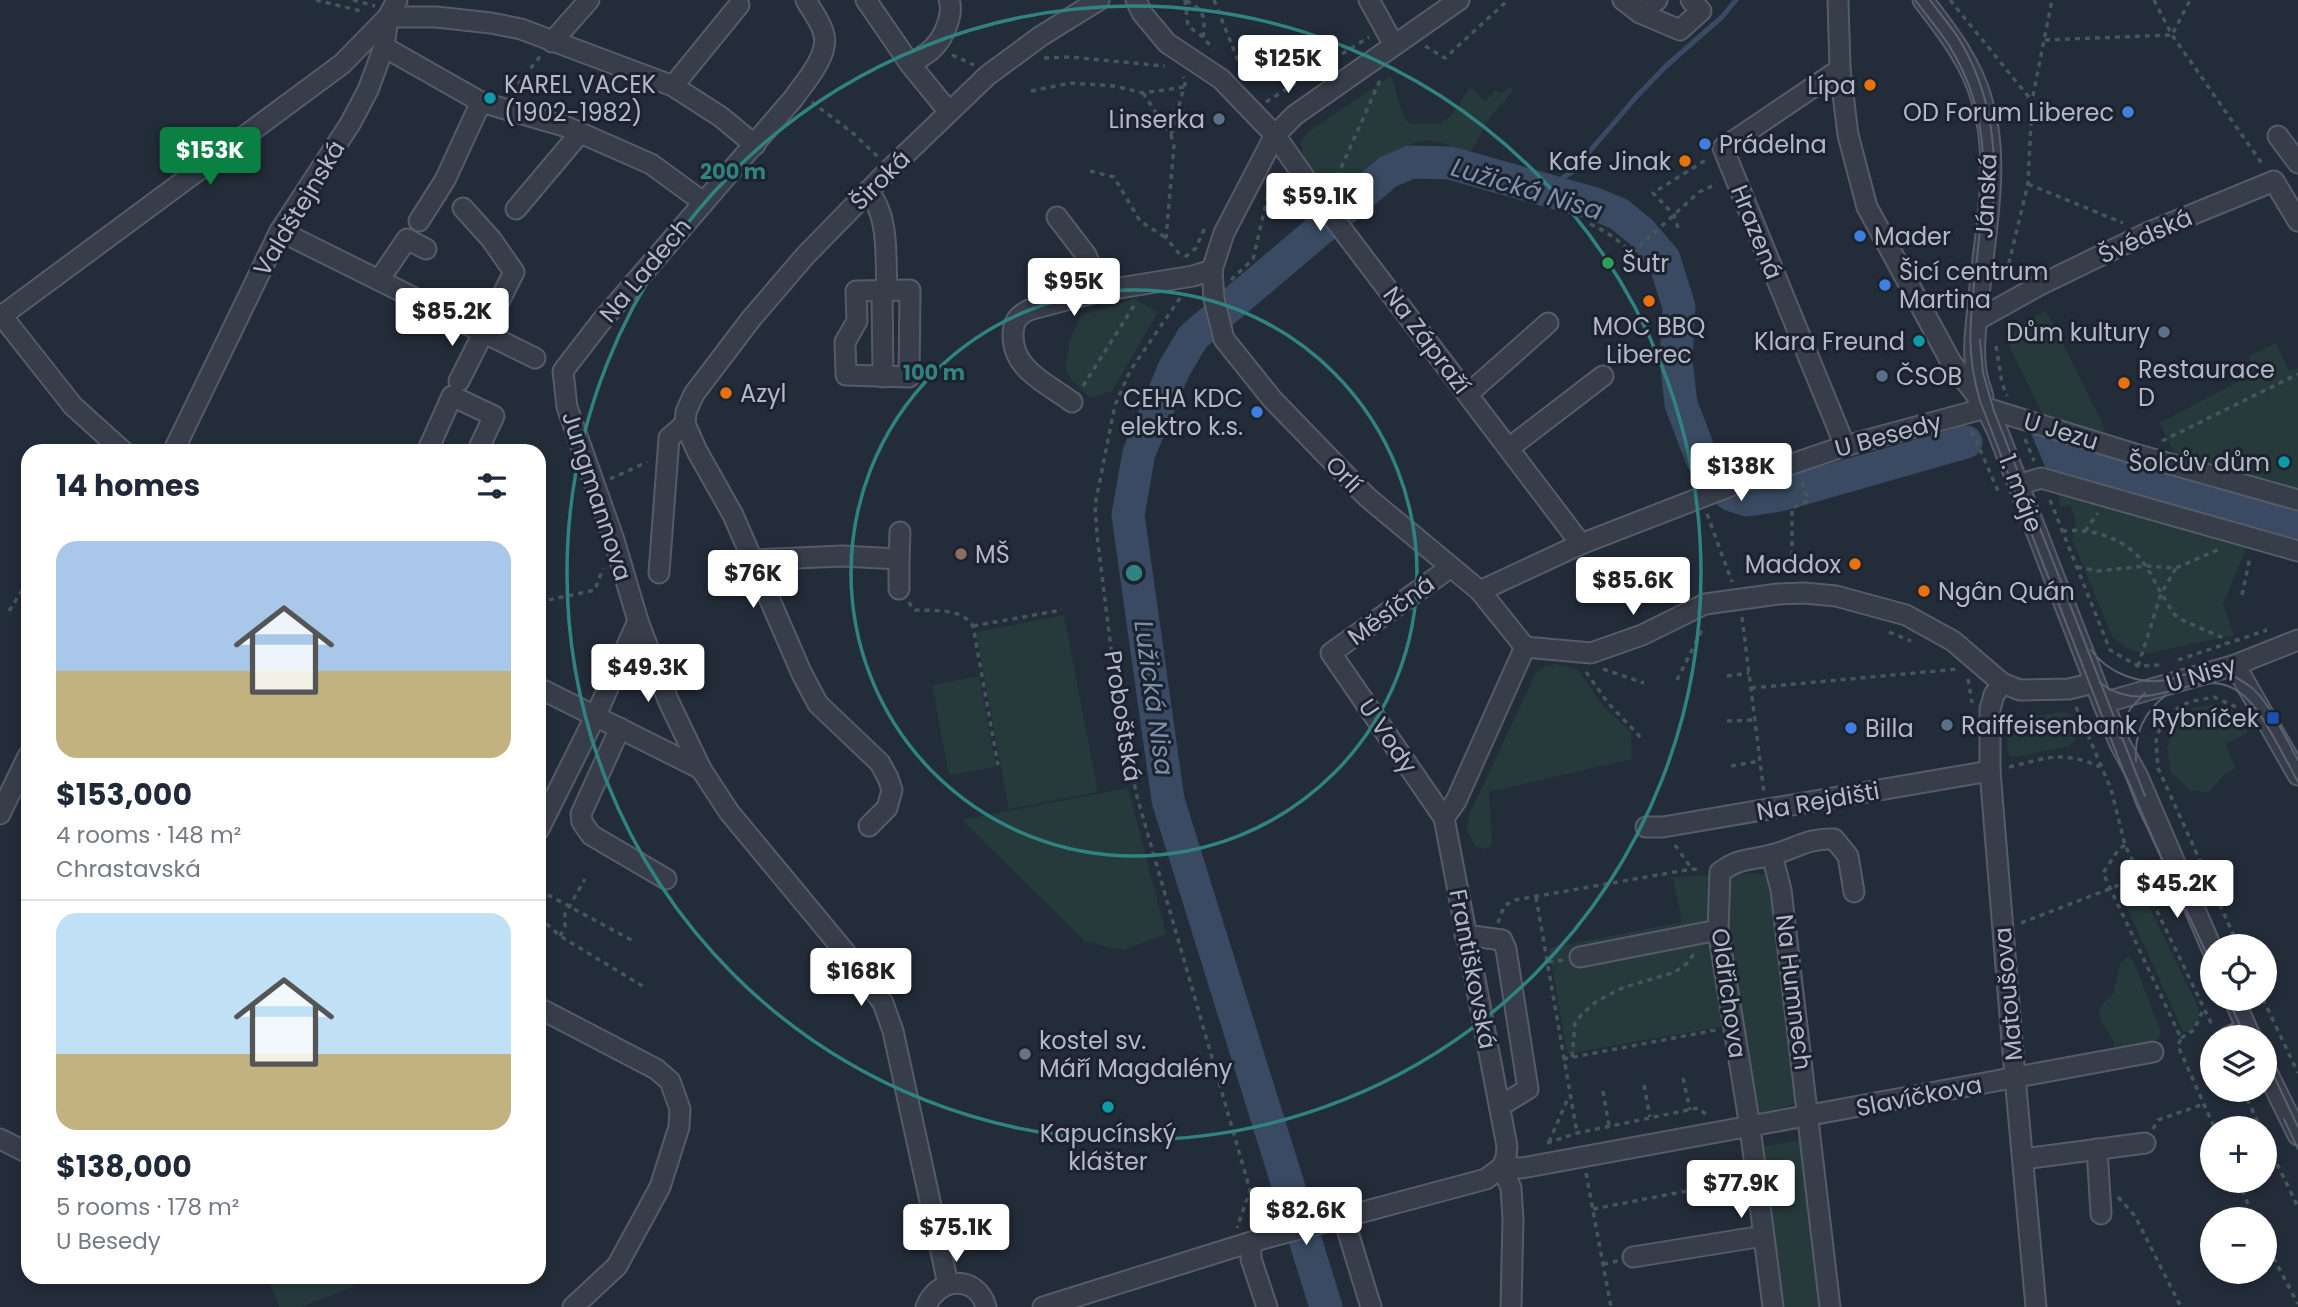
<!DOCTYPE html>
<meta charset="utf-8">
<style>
body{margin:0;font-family:Poppins,sans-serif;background:#f2f2f3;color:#1f2937;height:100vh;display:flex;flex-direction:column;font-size:26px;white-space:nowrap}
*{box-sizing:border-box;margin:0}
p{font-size:23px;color:#747a83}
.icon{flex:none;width:38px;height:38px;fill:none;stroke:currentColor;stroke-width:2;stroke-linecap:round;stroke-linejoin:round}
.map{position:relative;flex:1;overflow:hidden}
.details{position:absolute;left:21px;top:444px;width:525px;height:840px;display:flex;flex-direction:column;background:#fff;border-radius:21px;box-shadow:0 4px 10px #0003}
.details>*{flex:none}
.fabs{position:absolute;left:2200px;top:934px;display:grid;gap:14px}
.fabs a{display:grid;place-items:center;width:77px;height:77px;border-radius:50%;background:#fff;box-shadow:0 4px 10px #0003;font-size:35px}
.price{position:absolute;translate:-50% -60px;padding:0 16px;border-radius:7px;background:#fff;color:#222;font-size:23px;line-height:46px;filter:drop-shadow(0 2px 4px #0008)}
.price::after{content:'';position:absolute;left:50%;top:42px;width:21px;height:16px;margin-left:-10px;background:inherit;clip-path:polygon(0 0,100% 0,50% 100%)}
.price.selected{background:#0b8043;color:#fff}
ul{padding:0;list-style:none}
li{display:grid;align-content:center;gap:14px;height:371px;padding:0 35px}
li+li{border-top:2px solid #e0e1e3}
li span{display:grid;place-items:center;height:217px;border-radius:21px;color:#555}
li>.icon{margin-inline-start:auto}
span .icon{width:126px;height:126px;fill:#fffc;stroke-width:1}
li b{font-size:30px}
h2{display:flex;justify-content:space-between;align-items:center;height:84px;padding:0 35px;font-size:30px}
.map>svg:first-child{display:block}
.green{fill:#263a3c}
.water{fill:#394a62}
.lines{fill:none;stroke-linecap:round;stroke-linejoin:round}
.stream{stroke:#394a62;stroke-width:5}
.river{stroke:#394a62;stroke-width:33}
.minor-casing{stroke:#555c68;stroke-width:23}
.path{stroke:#45575a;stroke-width:3.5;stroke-dasharray:5 5;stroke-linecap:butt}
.minor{stroke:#373e4a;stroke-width:19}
.tram{stroke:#596271;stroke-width:2}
.ring{fill:none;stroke:#308380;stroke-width:3.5}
.food-dot{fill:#e8710a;stroke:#1c232f;stroke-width:2.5}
.culture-dot{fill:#0f9aa8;stroke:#1c232f;stroke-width:2.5}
.shop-dot{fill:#3f7fe0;stroke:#1c232f;stroke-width:2.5}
.service-dot{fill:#5c6f8a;stroke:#1c232f;stroke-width:2.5}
.leisure-dot{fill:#2e9e5b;stroke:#1c232f;stroke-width:2.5}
.education-dot{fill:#8d6e63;stroke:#1c232f;stroke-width:2.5}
.transit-dot{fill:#1a4fb4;stroke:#1c232f;stroke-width:2.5}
.worship-dot{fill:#6b7280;stroke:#1c232f;stroke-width:2.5}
.labels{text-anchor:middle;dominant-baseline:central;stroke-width:6;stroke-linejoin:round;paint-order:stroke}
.poi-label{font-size:24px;fill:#b2b9c6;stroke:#1c232f;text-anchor:start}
.street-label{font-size:24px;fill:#b2b9c6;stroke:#1c232f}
.water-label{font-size:26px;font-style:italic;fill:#7c8fac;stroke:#1c232f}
.centre{fill:#308380;stroke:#1c232f;stroke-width:3.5}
.ring-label{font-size:21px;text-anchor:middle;font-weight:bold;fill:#308380;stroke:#1c232f;stroke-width:6;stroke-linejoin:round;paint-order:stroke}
</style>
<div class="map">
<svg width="2298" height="1307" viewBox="0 0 2298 1307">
<rect width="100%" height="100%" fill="#232c39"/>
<g class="green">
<path d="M1391,76l13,42 6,6h29l12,-8 19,-29 15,14 11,-11 5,4 9,-8 3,5 -23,26 -19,35c-17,-5 -36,-14 -54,-10 -19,4 -63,46 -80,60l-34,-43 -2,-17 7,-10z"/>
<path d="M1135,299l23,13 -46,79 -22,7 -19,-19 -6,-11 5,-28 11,-25z"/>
<path d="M2044,311l6,6 52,106 4,14 -62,-20 -35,-71 8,-19z"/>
<path d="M2276,343l13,28 9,-3v127l-121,-34 -17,-38 92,-49 -3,-18z"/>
<path d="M2064,493l6,4 29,6 148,43 -24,59 11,30 -90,19 -18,-6 -13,-10 -41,-99 4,-16 -5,-17h-11l-2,-12z"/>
<path d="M1064,615l34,177 -89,17 -33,-177z"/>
<path d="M1555,664l23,6 25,36 28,26 1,27 -143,33 3,53 -7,4 -10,-3 -8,-15 2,-16 67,-142 10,-7z"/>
<path d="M979,676l17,91 -47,8 -17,-90z"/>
<path d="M2215,704l20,10 14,18 -23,12 9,24 -11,7 -15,17 -18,-1 -20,-19 -4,-24 9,-28 17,-12z"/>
<path d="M2064,712l9,4 6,8 -4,16 -6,6 -49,10h-10c-6,-13 -3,-23 3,-34l7,-4z"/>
<path d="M1128,788l38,146 -43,16 -37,-8 -124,-122z"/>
<path d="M1742,873l28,2 29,228 -43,12 -31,-192 3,-48z"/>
<path d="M1716,875l14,150 -163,29 -18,-106 133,-26 -9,-45z"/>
<path d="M2137,882l62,127c1,10 -3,16 -10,23h-5l-2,-3 -63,-139z"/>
<path d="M2127,956l6,5 27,68v8l-9,6 -36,4c-5,-23 -32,-31 -2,-52l7,-31z"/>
<path d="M1807,1139l16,168h-40l-19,-161z"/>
<path d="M268,1278h82l5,8 -54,21h-22z"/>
</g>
<path class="water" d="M2031,433l267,78v32l-252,-74z"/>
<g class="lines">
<path class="stream" d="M1543,190l29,-18 65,-76 29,-30 56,-49 14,-17"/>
<path class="river" d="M1326,1307l-158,-507 -40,-285 11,-62 35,-84 19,-32 195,-165 23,-10 39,1 145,41 24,10 22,18 23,27 15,48 -3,53 5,44 21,55 15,23 14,13 16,5 33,-5 186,-53"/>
<defs>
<g id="minor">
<path d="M806,0c5,10 16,23 18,35 5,21 -20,48 -31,64l-193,224 -37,48 4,36 47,133 24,81 30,79 33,69 28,43 121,146 33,45 10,28 55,253"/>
<path d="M866,0l44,64 39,48"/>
<path d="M1136,0l6,13 25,30 54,36 54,56 50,72 256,337"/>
<path d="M1369,0l25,45"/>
<path d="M1459,0l-164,115 -20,20 -51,98 -12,37 2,29 10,40 48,60 95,98 113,94 45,56"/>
<path d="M1623,0l17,13 40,17 21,-19 -10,-11"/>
<path d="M1838,0l2,69 8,66 19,72 84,155 35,46 11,22 106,273 17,41 18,33 74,172"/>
<path d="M1923,0c23,30 49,63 59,101 18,59 4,125 -2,185 -2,27 -8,58 -4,85 1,9 5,18 7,26"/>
<path d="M1640,13l17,-13"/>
<path d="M388,17h48l55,6 30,6 152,57 48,31 34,28"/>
<path d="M552,42l37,-42"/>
<path d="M384,47l97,55 86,25 84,37 52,38"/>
<path d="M910,64c8,-5 18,-10 24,-17 10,-10 20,-33 15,-47"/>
<path d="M1840,69l-117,79 122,298"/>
<path d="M673,86l66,-81"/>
<path d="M2278,136l20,27"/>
<path d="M868,191c22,25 17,66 19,98"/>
<path d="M516,209l64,-76"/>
<path d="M1057,217l29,38 15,36"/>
<path d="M419,221l26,-41 36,-78"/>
<path d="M280,231l255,127"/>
<path d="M379,280l28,-41 19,10"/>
<path d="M882,289l1,88"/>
<path d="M910,290l-1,87 -63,-2 -1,-33 12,-21 -1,-30z"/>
<path d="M2,316l71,90 51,46"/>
<path d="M0,317l342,-253 46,-47"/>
<path d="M1977,320l63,-35 107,-52 127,-52 24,40"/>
<path d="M459,381l55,-109 -23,-33 -28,-31"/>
<path d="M1468,394l80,-71"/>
<path d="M1072,402c-24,-18 -59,-32 -59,-66 0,-14 4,-20 16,-26l72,-19 92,-15 19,-6"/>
<path d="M1986,408l149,46 163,46"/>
<path d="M1509,448l94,-72"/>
<path d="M173,452l107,-221 70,-107 18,-34 16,-43 4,-30 9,-17"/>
<path d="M427,452l25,-56 42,20 -17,36"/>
<path d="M2018,485l23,-7 257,73"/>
<path d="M899,559l1,-27"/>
<path d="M753,560l89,-4 57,3v30"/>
<path d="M659,573l10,-135 16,-14"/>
<path d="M1480,591l101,-47 173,-67 91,-31 141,-38"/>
<path d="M1525,647l66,6 51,-18 63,-31 73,-10 26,-1 32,3 70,19 47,26 49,42 18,7 49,-1 25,-6"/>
<path d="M2235,665l63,110"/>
<path d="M2002,683l-8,12 -4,14v62l25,306 21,230"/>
<path d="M539,688l162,81"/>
<path d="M2103,703l132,-38 63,-25"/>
<path d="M620,728l-39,86 1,8 9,13 75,44"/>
<path d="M0,814l28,-58"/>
<path d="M1444,818l-113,-165 120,-86"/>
<path d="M869,826l18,-18 5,-18 -4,-12 -8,-15 -62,-59 -16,-30 -69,-159 -36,-64 -12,-27 1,-12 8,-18 57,-75 54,-63 85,-87 98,-94 53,-39 58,-36"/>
<path d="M1646,827h17l327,-56"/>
<path d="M539,829l57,-114 42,-94"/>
<path d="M1772,855l9,35 49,417"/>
<path d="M1465,935l37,5 4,9 22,140 -28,17"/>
<path d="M1580,957l138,-27"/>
<path d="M2234,999l17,39"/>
<path d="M539,1008l117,61 14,12 10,28 -1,18 -19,60 -43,79 -44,41"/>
<path d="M2227,1038l19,-9"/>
<path d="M2264,1066l34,69"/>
<path d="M0,1139l28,14"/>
<path d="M2097,1149l4,65"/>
<path d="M2023,1159l122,-16"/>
<path d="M1343,1216l28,91"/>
<path d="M1251,1242v17l16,48"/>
<path d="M1633,1257l130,-21"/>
<path d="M926,1307c11,-30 51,-33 60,0"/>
<path d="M1043,1307l208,-65 235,-63 16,-12 20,1 631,-116"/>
<path d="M1511,1307l2,-88 -2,-31 -9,-21 4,-9 1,-12 -63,-328 12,-17 69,-154"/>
<path d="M1773,1307l-23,-180 -32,-197 2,-58c21,-15 28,-11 51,-17 25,-6 35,-17 63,-16l14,17 6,36"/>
</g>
</defs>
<use href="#minor" class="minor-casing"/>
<g class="path">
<path d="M316,0l49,12"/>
<path d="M353,0l22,6"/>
<path d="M1185,0l3,26 15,11 10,12"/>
<path d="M1214,0l29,73"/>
<path d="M1950,0l82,101"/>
<path d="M2154,0l18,35 91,130"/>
<path d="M1186,1c18,7 20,18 17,36"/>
<path d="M2045,40l127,-5 18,-35"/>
<path d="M1425,46l20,12 63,-58"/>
<path d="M952,55l22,10"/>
<path d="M1044,58l26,-1 95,9"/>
<path d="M1031,91l39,-8 45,3 28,7 41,-6"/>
<path d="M512,92l30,-38"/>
<path d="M1143,93l28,42 3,11 -8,92 17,20"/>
<path d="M812,102l42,32 24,23"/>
<path d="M1266,102l103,-65"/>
<path d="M1171,135l15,-55 -3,-3"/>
<path d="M1090,171l24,6 26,44 26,17"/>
<path d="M2028,184l95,39"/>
<path d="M1333,186l48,-108"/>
<path d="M1590,224c26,12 39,24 55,48"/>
<path d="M1678,228l-4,-13 -21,-22 56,-35"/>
<path d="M1632,253l67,-61 18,-8"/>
<path d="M1185,257l11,-9 9,-21"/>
<path d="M1231,280l22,-21 16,-68"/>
<path d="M2004,283l24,-99 4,-83 20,-101"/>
<path d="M1180,298l-50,73 -15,34 -20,100 2,30 16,130 23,128 114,397 -13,38"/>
<path d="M1996,346l6,37 5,13"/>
<path d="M1083,386l52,-82"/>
<path d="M1972,431l26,60"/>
<path d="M2025,439l9,22"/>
<path d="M2162,441l136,-67"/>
<path d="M610,479l37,-17"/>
<path d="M2050,500l60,150 28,16 23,-1"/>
<path d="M1707,514l25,68"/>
<path d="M2062,531c33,-3 67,8 85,37 10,16 17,32 28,47l5,4 41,18 5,6"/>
<path d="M2085,531l13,-18"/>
<path d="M2077,567l21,4 48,-5 30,2 46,-20"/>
<path d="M1792,576v-68l16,-7 -6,-20"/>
<path d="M2242,595l8,-38"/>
<path d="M539,602l56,-12 8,-22"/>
<path d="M909,602l3,6 3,2c20,1 47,-2 58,16l25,139"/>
<path d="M9,611l19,-30"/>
<path d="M1742,617l22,176"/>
<path d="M973,626l89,-16"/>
<path d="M1889,632l22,9"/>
<path d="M2178,660l89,-30"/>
<path d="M2138,666l23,-72 15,-26"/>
<path d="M1603,669l41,14"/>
<path d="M1586,672l22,31 36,38"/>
<path d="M1727,676l22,-3"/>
<path d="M1968,679l4,24"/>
<path d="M1677,680l27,-54"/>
<path d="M1751,688l208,-19"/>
<path d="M2076,707l35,82 14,56 88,182"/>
<path d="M2236,707l-22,-10 -25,5 -11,6 -13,11 -7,14 -2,9 2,26 81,179"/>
<path d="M1727,721l28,-1"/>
<path d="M1731,766l29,-5"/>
<path d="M2009,767c38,-9 53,-17 91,0"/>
<path d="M1675,845l17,24"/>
<path d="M2125,845l-7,5 -15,23 78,165 -3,8 37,83"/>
<path d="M539,890l96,52"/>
<path d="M1536,897l41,236"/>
<path d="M539,917l21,19 84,51"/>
<path d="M1498,923l6,-17 11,-6 177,-31 9,1"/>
<path d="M2021,923l119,-46"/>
<path d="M560,936l5,-9v-13l20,-35"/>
<path d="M1548,962l16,-2"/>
<path d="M2263,999l35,74"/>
<path d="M2181,1038l13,-8 10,-22"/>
<path d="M1572,1057l3,-34 7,-9 15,-13 25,-13 53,-16 14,-10 5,-9"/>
<path d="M1563,1059l153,-29"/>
<path d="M1683,1078l7,32"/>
<path d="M1644,1085l6,32"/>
<path d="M2243,1090l18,39"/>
<path d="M1603,1091l6,35"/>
<path d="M2153,1129l5,-9 46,-16"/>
<path d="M2264,1137l34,70"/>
<path d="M1549,1142l19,-44"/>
<path d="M1547,1143l30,-10 121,-25 9,7"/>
<path d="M1586,1173l25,134"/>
<path d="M2238,1181l17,39"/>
<path d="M2118,1197l17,19 46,91"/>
<path d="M1593,1209l146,-28"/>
<path d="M2264,1240l34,64"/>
<path d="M1603,1264l15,-3"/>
</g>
<use href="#minor" class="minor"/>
<g class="tram">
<path d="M1915,0c12,16 25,31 35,47 46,74 34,147 25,228 -5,47 -9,79 5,126l157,405 75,159"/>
<path d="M1930,0c9,13 21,26 29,39 34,56 39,115 33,179"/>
<path d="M1980,340l3,33 11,38 151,385"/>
<path d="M2091,650c17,23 48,35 76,30 14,-3 27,-10 41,-10 14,0 29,7 40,15 20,13 38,54 50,75"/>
<path d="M2100,683c56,42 105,-33 151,20 16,18 35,57 47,79"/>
<path d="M2120,738l10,-29 15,-16"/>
<path d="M2136,761c-2,-28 8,-49 30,-66"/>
<path d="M2228,999l18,39"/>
<path d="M2264,1055l34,72"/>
<path d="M2284,1119l14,30"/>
</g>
</g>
<g class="ring">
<circle cx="1134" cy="573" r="283"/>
<circle cx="1134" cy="573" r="567"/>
</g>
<g class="food-dot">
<circle cx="1870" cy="85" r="7"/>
<circle cx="1685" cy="161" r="7"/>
<circle cx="1649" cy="301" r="7"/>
<circle cx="2124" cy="383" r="7"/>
<circle cx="726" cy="393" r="7"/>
<circle cx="1855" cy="564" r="7"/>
<circle cx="1924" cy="591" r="7"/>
</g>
<g class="culture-dot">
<circle cx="490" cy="98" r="7"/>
<circle cx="1919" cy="341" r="7"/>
<circle cx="2284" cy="462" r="7"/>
<circle cx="1108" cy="1107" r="7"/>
</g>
<g class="shop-dot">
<circle cx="2128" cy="112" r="7"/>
<circle cx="1705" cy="144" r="7"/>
<circle cx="1860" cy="236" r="7"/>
<circle cx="1885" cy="285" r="7"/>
<circle cx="1257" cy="412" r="7"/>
<circle cx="1851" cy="728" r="7"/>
</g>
<g class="service-dot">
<circle cx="1219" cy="119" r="7"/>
<circle cx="2164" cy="332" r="7"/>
<circle cx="1882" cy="376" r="7"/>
<circle cx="1947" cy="725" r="7"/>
</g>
<circle class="leisure-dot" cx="1608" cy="263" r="7"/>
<circle class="education-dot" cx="961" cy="554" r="7"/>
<rect class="transit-dot" x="2266" y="711" width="14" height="14" rx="3.5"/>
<circle class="worship-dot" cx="1025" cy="1054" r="7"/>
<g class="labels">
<g class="poi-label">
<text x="504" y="84">KAREL VACEK<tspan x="504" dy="28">(1902-1982)</tspan></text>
<text x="1856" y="85" text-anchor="end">Lípa</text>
<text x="2114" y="112" text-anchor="end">OD Forum Liberec</text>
<text x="1205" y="119" text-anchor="end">Linserka</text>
<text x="1719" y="144">Prádelna</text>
<text x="1671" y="161" text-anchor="end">Kafe Jinak</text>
<text x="1874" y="236">Mader</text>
<text x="1622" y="263">Šutr</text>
<text x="1899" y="271">Šicí centrum<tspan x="1899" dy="28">Martina</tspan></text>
<text x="1649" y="326" text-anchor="middle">MOC BBQ<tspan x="1649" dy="28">Liberec</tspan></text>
<text x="2150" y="332" text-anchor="end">Dům kultury</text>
<text x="1905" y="341" text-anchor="end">Klara Freund</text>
<text x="2138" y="369">Restaurace<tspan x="2138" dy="28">D</tspan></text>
<text x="1896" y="376">ČSOB</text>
<text x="740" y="393">Azyl</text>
<text x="1243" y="398" text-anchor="end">CEHA KDC<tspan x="1243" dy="28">elektro k.s.</tspan></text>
<text x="2270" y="462" text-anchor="end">Šolcův dům</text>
<text x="975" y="554">MŠ</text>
<text x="1841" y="564" text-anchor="end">Maddox</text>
<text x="1938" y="591">Ngân Quán</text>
<text x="2259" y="718" text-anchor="end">Rybníček</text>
<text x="1961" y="725">Raiffeisenbank</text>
<text x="1865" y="728">Billa</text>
<text x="1039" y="1040">kostel sv.<tspan x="1039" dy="28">Máří Magdalény</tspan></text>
<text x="1108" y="1133" text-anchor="middle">Kapucínský<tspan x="1108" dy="28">klášter</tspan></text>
</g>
<g class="street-label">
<text transform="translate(880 180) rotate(-45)">Široká</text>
<text transform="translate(1986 196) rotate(-87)">Jánská</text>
<text transform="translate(299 208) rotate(-59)">Valdštejnská</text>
<text transform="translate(1757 232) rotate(68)">Hrazená</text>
<text transform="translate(2145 236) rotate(-24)">Švédská</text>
<text transform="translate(645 270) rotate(-50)">Na Ladech</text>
<text transform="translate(1427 340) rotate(53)">Na Zápraží</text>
<text transform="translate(2061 431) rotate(17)">U Jezu</text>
<text transform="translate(1888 435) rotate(-15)">U Besedy</text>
<text transform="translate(1344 474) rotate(46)">Orlí</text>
<text transform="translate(2021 493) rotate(69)">1. máje</text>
<text transform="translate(597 496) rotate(72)">Jungmannova</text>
<text transform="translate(1391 610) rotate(-36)">Měsíčná</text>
<text transform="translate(2201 674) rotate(-17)">U Nisy</text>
<text transform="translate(1123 716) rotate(81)">Proboštská</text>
<text transform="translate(1388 736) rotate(56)">U Vody</text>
<text transform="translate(1818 801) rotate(-10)">Na Rejdišti</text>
<text transform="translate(1473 969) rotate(79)">Františkovská</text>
<text transform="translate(1794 992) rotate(83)">Na Humnech</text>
<text transform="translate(1729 993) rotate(82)">Oldřichova</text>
<text transform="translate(2008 994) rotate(-95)">Matoušova</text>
<text transform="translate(1919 1096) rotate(-11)">Slavíčkova</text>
</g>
<g class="water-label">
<text transform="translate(1527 189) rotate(17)">Lužická Nisa</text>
<text transform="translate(1154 698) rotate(82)">Lužická Nisa</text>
</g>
</g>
<circle cx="1134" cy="573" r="10" class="centre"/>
<g class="ring-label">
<text x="733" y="179">200 m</text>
<text x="934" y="380">100 m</text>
</g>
</svg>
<div class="fabs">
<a><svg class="icon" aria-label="locate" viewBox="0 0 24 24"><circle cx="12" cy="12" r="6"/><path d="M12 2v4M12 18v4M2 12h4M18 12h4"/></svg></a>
<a><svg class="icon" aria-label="layers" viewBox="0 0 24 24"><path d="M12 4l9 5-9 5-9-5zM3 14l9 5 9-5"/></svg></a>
<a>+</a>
<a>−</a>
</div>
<b class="price" style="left:1288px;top:95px">$125K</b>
<b class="price selected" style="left:210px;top:187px">$153K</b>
<b class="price" style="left:1320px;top:233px">$59.1K</b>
<b class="price" style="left:1074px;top:318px">$95K</b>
<b class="price" style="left:452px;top:348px">$85.2K</b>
<b class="price" style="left:1741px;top:503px">$138K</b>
<b class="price" style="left:753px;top:610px">$76K</b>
<b class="price" style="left:1633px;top:617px">$85.6K</b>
<b class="price" style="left:648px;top:704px">$49.3K</b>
<b class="price" style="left:2177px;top:920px">$45.2K</b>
<b class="price" style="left:861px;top:1008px">$168K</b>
<b class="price" style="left:1741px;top:1220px">$77.9K</b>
<b class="price" style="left:1306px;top:1247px">$82.6K</b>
<b class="price" style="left:956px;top:1264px">$75.1K</b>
<section class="details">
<h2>14 homes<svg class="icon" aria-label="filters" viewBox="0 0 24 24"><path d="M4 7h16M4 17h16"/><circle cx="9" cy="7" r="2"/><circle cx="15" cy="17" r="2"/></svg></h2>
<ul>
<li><span style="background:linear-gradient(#a9c7e8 60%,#c2b280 0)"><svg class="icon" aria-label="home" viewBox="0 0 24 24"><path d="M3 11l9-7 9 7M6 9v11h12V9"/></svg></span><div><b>$153,000</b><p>4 rooms · 148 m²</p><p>Chrastavská</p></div></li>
<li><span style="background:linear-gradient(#bfe0f5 65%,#c2b280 0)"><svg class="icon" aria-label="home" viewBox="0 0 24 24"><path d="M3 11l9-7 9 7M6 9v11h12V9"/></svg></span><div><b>$138,000</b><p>5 rooms · 178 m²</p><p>U Besedy</p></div></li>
</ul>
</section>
</div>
